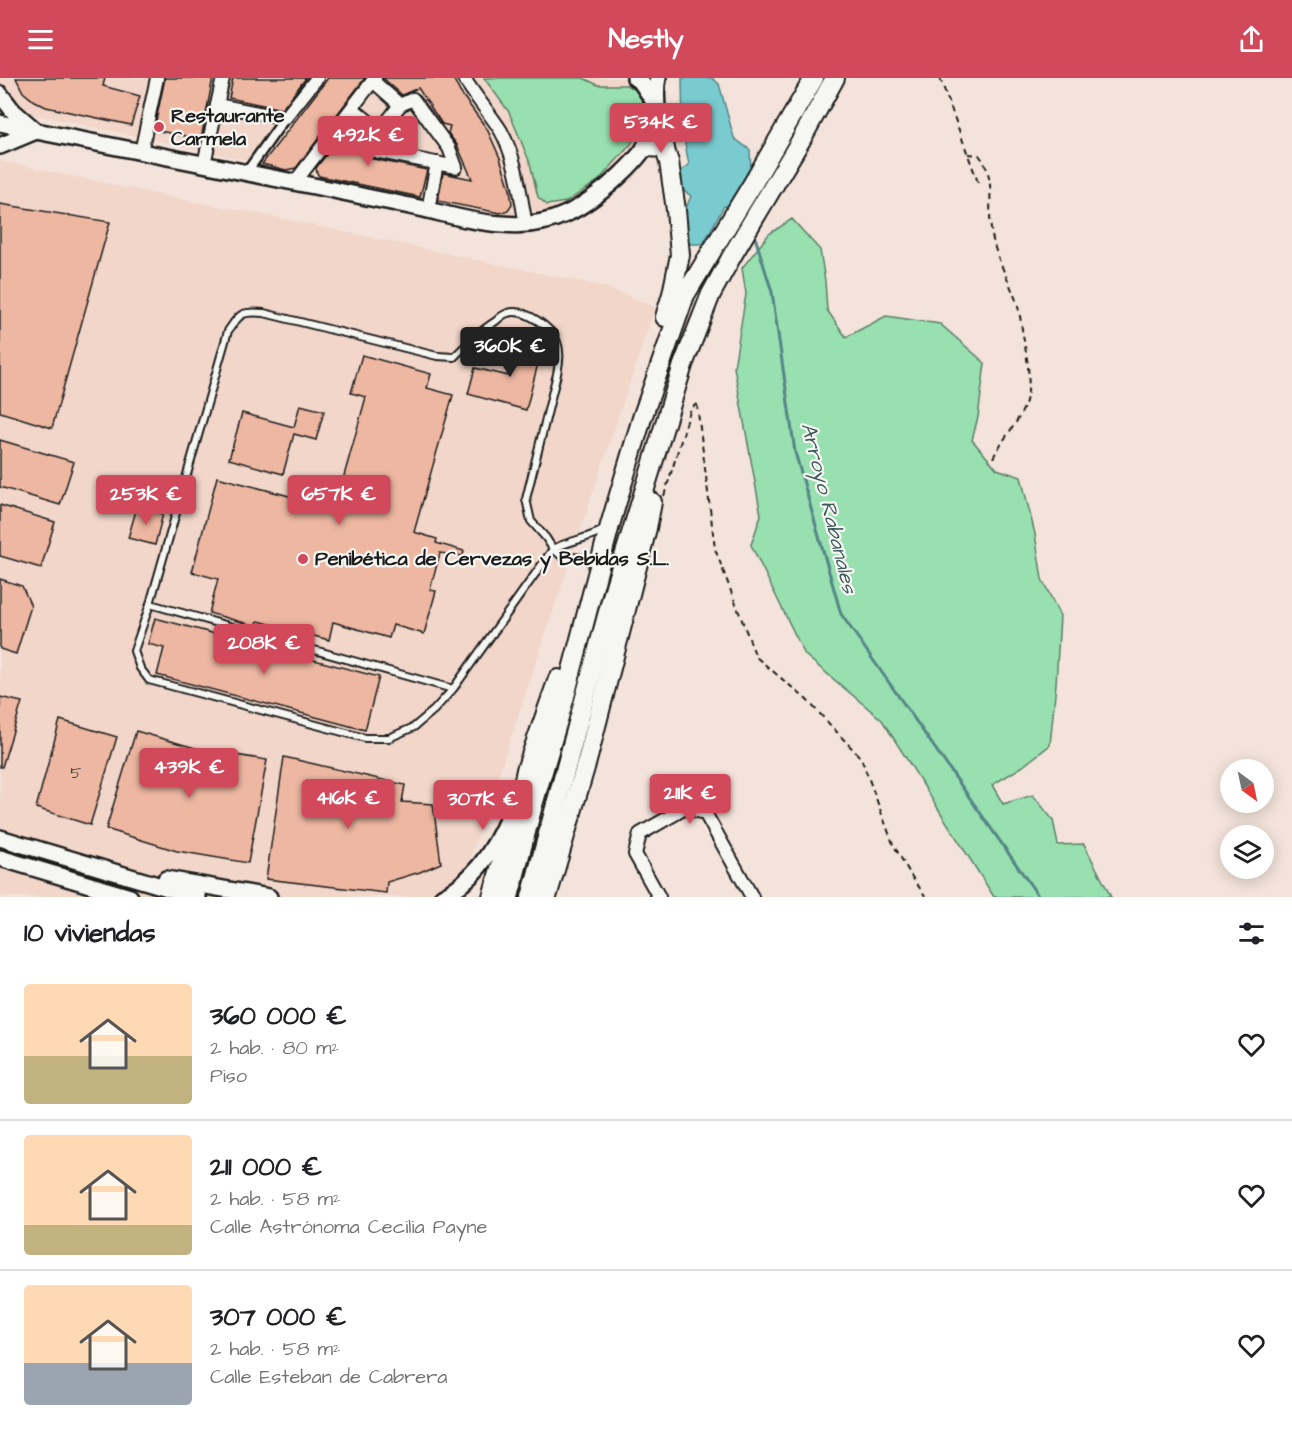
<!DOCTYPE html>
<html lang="es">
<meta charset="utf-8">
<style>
body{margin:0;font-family:"Architects Daughter",sans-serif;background:#f2f2f2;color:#202124;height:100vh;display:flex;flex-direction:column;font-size:22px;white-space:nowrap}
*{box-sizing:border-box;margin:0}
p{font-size:20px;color:#757577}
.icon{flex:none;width:33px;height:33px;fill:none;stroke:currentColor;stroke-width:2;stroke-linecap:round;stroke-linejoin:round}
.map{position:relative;height:819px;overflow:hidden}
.drawer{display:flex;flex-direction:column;background:#fff;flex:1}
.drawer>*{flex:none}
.needle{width:39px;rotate:147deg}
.tools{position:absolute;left:1220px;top:681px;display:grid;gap:12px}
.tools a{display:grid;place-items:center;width:54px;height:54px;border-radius:50%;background:#fff;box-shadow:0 3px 15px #0003;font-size:30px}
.price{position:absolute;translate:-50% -51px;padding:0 14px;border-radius:6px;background:#d1495b;color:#fff;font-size:20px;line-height:39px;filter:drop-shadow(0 2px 3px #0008)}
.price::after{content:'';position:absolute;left:50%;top:36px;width:18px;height:14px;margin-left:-9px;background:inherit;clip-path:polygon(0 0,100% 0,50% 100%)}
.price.on{background:#222;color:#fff}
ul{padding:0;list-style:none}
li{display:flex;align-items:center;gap:18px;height:150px;padding:0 24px}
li+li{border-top:2px solid #e0e0e0}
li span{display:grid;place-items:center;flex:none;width:168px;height:120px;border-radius:6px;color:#555}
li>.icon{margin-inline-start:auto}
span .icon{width:72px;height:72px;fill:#fffc;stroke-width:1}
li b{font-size:26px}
h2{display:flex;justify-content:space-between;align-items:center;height:72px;padding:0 24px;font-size:26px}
header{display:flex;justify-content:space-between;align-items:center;height:78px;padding:0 24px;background:#d1495b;color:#fff;font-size:27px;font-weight:700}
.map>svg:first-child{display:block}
.built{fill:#f1d6c9}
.green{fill:#98e0af;stroke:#5a7e66;stroke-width:1.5}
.water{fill:#7acbd0;stroke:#548588;stroke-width:1.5}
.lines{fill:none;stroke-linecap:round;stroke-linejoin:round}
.stream{stroke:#548588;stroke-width:3}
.building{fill:#edb7a1;stroke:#1c1c1c;stroke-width:1.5}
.service-casing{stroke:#1c1c1c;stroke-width:10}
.pedestrian-casing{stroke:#1c1c1c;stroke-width:13}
.minor-casing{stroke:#1c1c1c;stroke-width:16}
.tertiary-casing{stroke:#1c1c1c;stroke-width:20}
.primary-casing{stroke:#1c1c1c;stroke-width:22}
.path{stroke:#1c1c1c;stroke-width:2;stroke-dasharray:6 4.5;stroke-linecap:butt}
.service{stroke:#f6f6f2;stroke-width:6}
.pedestrian{stroke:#f6f6f2;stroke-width:8}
.minor{stroke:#f6f6f2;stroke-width:12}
.tertiary{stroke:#f6f6f2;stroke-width:15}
.primary{stroke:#f6f6f2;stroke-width:18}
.poi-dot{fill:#d1495b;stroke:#f6f6f2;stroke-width:2}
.labels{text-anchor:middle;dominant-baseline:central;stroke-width:4.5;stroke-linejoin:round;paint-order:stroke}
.number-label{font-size:16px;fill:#50433d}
.poi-label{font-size:20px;font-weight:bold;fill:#1c1c1c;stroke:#f6f6f2;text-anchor:start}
.water-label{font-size:21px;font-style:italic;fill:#3d595b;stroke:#f6f6f2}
</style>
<header><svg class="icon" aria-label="menu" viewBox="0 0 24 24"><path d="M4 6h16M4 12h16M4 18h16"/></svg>Nestly<svg class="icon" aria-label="share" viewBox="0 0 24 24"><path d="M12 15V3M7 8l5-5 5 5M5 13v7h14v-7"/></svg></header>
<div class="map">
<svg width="1292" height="819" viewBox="0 0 1292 819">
<rect width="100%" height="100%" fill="#f3e3da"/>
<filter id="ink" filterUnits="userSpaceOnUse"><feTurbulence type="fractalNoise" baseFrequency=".0167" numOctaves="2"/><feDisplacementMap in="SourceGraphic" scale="12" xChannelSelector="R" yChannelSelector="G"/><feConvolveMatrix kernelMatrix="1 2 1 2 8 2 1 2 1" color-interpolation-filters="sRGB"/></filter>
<g filter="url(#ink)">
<g class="built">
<path d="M0,0h653l-3,10 -3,29 -9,24 -19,25 -58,43 -61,6 -500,-108z"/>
<path d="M0,83l189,40 66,12 350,74 50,20 -188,561 -21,29h-446z"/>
</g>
<g class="green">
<path d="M484,0h99l15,7h28l16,8 4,20 -15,31 -32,36 -33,22 -19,3 -9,-8 -8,-34 -21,-51z"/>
<path d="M792,141l28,31 5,31 2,29 19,27 40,-21 54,8 45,39 -7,54 -6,23 25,29 24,8 14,57 7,45 18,37 -4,68 -6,61 -28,22 -30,18 11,19 30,-9 20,25 5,25 26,-1 27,53h-117l-112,-177 -77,-65 -54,-110 10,-30 -27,-148 12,-73 -4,-26 27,-34z"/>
</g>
<path class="water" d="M682,0h30l7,6 15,54 16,12 1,21 -21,36 -6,-1 -21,38h-15l-4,-31 7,-17 -8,-6 -2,-19 8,-6 -6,-32z"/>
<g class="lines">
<path class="stream" d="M754,156l18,58 23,160 46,162 198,283"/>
</g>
<g class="building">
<path d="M16,0h89l-2,8 37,10 -9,29 -85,-18 -12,-6 -11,-9z"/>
<path d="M165,0h48l-12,61 -47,-9z"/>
<path d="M233,0h73l-24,31 -53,-11z"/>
<path d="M328,0h37l-69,90 -10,2 -24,-6z"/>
<path d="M383,0h70l7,14 27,37 13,29 10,31 2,15 -4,6 -8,3 -62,-12 5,-28 29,6 -15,-34 -9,-12 2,-7 -8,-2 -24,-36 -16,7z"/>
<path d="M351,45l19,15 -3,11 1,8 5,2 54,11 -7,27 -101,-21 -2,-3 -1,-5z"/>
<path d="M0,126l110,18 -58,206 -52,-16z"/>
<path d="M522,259l21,7 -17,66 -58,-16 7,-26 34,8z"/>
<path d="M362,277l69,19 -4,14 26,7 -39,137 23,7 -1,4 28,8 -1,5 -23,-3 -10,37 6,1 -12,43 -31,-9 -4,13 -56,-16 -4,18 -71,-19 -2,5 -47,-13 9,-34 -26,-7 25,-95 118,31 31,-111 -15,-4z"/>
<path d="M300,327l24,6 -8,29 -22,-6 -11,40 -54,-15 13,-46 52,14z"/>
<path d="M0,362l74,22 -14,43 -60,-18z"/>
<path d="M0,427l55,17 -14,46 -41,-12z"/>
<path d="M137,429l26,7 -8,31 -27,-7z"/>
<path d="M0,501l22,7 9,20 -15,48 -16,-5z"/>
<path d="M155,540l224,59 -14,53 -208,-55 7,-27 -16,-4z"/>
<path d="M0,619l22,5 -20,65h-2z"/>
<path d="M60,642l57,17 -27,88 -54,-17z"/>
<path d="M136,653l80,23v-2l51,8 -19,103 -71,-12 -71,-22z"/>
<path d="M284,679l121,28 -3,17 31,2 8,59 -21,9 -33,10 -1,11 -120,-14z"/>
</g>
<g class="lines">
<defs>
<g id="service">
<path d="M150,526l78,-273c12,-18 14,-20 36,-18l173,43 17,1c13,-13 26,-26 42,-36 3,-3 8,-7 12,-8 16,-5 44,14 49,29 4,10 2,21 0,32l-31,125 5,22 15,17 7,11c17,-9 36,-10 52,-20"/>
<path d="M453,611l-303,-85 -16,47 6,17 9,12 216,58h24l25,-11 20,-17 19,-21 100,-140 11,9c14,-2 21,-1 32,8"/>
</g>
<path id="pedestrian" d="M246,95l39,-55"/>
<g id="minor">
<path d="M464,0c11,19 26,35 37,53 16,29 19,63 25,94"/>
<path d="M217,27l68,13 32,-40"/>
<path d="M352,30l28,23 -5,20 81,16 -7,-19 -36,-49 -13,6 -27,-24"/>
<path d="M380,53l20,-26"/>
<path d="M141,74l16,-74"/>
<path d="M204,86l19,-86"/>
<path d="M295,104l80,-104"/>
<path d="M428,132l9,-47"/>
<path d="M659,819l-24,-43 5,-20 45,-26 20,5 47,84"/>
</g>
<g id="tertiary">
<path d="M635,0l6,4 15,23"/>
<path d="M0,16l13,17 23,20 -36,15"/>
<path d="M0,45l36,8c99,20 199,39 298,59 31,7 63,13 94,20 25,6 50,13 75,14 21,2 44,-1 63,-10 28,-13 85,-59 90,-91 3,-15 -2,-30 2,-45"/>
<path d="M0,760l198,59"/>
<path d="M0,780l130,39"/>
<path d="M166,801l103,18"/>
<path d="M442,819c33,-17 53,-48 67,-82"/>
</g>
<g id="primary">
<path d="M656,45l13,39 7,48 4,45 -8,39 -7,23"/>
<path d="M646,69l19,1"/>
<path d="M492,819l29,-103 5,-24 32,-91"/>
<path d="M509,819l24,-92 31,-105 46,-175 32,-107 43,-123 67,-110 62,-107"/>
<path d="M531,819l84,-311 68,-221 28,-71 22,-40 68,-114 34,-62"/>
<path d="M547,819l40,-136 60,-233 5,-26"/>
</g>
</defs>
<use href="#service" class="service-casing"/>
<use href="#pedestrian" class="pedestrian-casing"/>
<use href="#minor" class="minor-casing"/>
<use href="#tertiary" class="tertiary-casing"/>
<use href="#primary" class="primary-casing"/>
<g class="path">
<path d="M940,0l39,107"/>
<path d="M968,76l11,1c19,24 7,52 13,80 4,24 17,45 25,68 3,10 4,21 6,32 4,24 10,48 1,72 -7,18 -22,32 -31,51"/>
<path d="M697,326l18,145 41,108 51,43 54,58 32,86 19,33 14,20"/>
<path d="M664,418l27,-88 6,-4"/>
</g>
<use href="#service" class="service"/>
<use href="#pedestrian" class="pedestrian"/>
<use href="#minor" class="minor"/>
<use href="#tertiary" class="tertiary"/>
<use href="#primary" class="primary"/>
</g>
</g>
<g class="poi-dot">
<circle cx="159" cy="49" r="6"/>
<circle cx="303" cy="481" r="6"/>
</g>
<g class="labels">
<g class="number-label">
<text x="76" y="695">5</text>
</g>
<g class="poi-label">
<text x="171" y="38">Restaurante<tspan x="171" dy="23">Carmela</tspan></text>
<text x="315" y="481">Penibética de Cervezas y Bebidas S.L.</text>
</g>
<g class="water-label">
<text transform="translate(829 430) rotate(76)">Arroyo Rabanales</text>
</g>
</g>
</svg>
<div class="tools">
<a><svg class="needle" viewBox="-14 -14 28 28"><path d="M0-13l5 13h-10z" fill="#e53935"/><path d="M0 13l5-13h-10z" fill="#757577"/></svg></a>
<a><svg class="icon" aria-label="layers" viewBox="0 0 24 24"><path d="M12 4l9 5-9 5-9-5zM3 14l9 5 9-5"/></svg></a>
</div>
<b class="price" style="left:661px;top:76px">534K €</b>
<b class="price" style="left:368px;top:89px">492K €</b>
<b class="price on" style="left:510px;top:300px">360K €</b>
<b class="price" style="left:146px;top:448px">253K €</b>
<b class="price" style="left:339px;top:448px">657K €</b>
<b class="price" style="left:264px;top:597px">208K €</b>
<b class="price" style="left:189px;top:721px">439K €</b>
<b class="price" style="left:690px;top:747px">211K €</b>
<b class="price" style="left:348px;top:752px">416K €</b>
<b class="price" style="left:483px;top:753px">307K €</b>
</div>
<section class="drawer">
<h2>10 viviendas<svg class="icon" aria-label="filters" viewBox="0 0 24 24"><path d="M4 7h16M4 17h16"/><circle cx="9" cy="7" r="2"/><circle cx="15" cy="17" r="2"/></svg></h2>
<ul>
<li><span style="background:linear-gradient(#ffd9b3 60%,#c2b280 0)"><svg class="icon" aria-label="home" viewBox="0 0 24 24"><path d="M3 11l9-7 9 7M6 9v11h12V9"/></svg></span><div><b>360 000 €</b><p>2 hab. · 80 m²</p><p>Piso</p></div><svg class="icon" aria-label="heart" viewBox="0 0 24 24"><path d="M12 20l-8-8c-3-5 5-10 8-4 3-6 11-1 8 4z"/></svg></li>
<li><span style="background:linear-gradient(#ffd9b3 75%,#c2b280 0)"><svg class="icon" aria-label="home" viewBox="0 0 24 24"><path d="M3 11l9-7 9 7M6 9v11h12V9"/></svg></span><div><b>211 000 €</b><p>2 hab. · 58 m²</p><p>Calle Astrónoma Cecilia Payne</p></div><svg class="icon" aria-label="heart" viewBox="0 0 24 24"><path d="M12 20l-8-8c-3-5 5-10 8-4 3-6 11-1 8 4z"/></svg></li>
<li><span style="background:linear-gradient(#ffd9b3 65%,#9aa5b1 0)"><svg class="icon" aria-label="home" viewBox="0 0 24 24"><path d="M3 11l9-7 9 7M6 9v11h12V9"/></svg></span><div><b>307 000 €</b><p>2 hab. · 58 m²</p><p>Calle Esteban de Cabrera</p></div><svg class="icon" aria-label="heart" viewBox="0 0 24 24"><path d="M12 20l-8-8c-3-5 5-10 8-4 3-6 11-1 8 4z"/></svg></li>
</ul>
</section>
